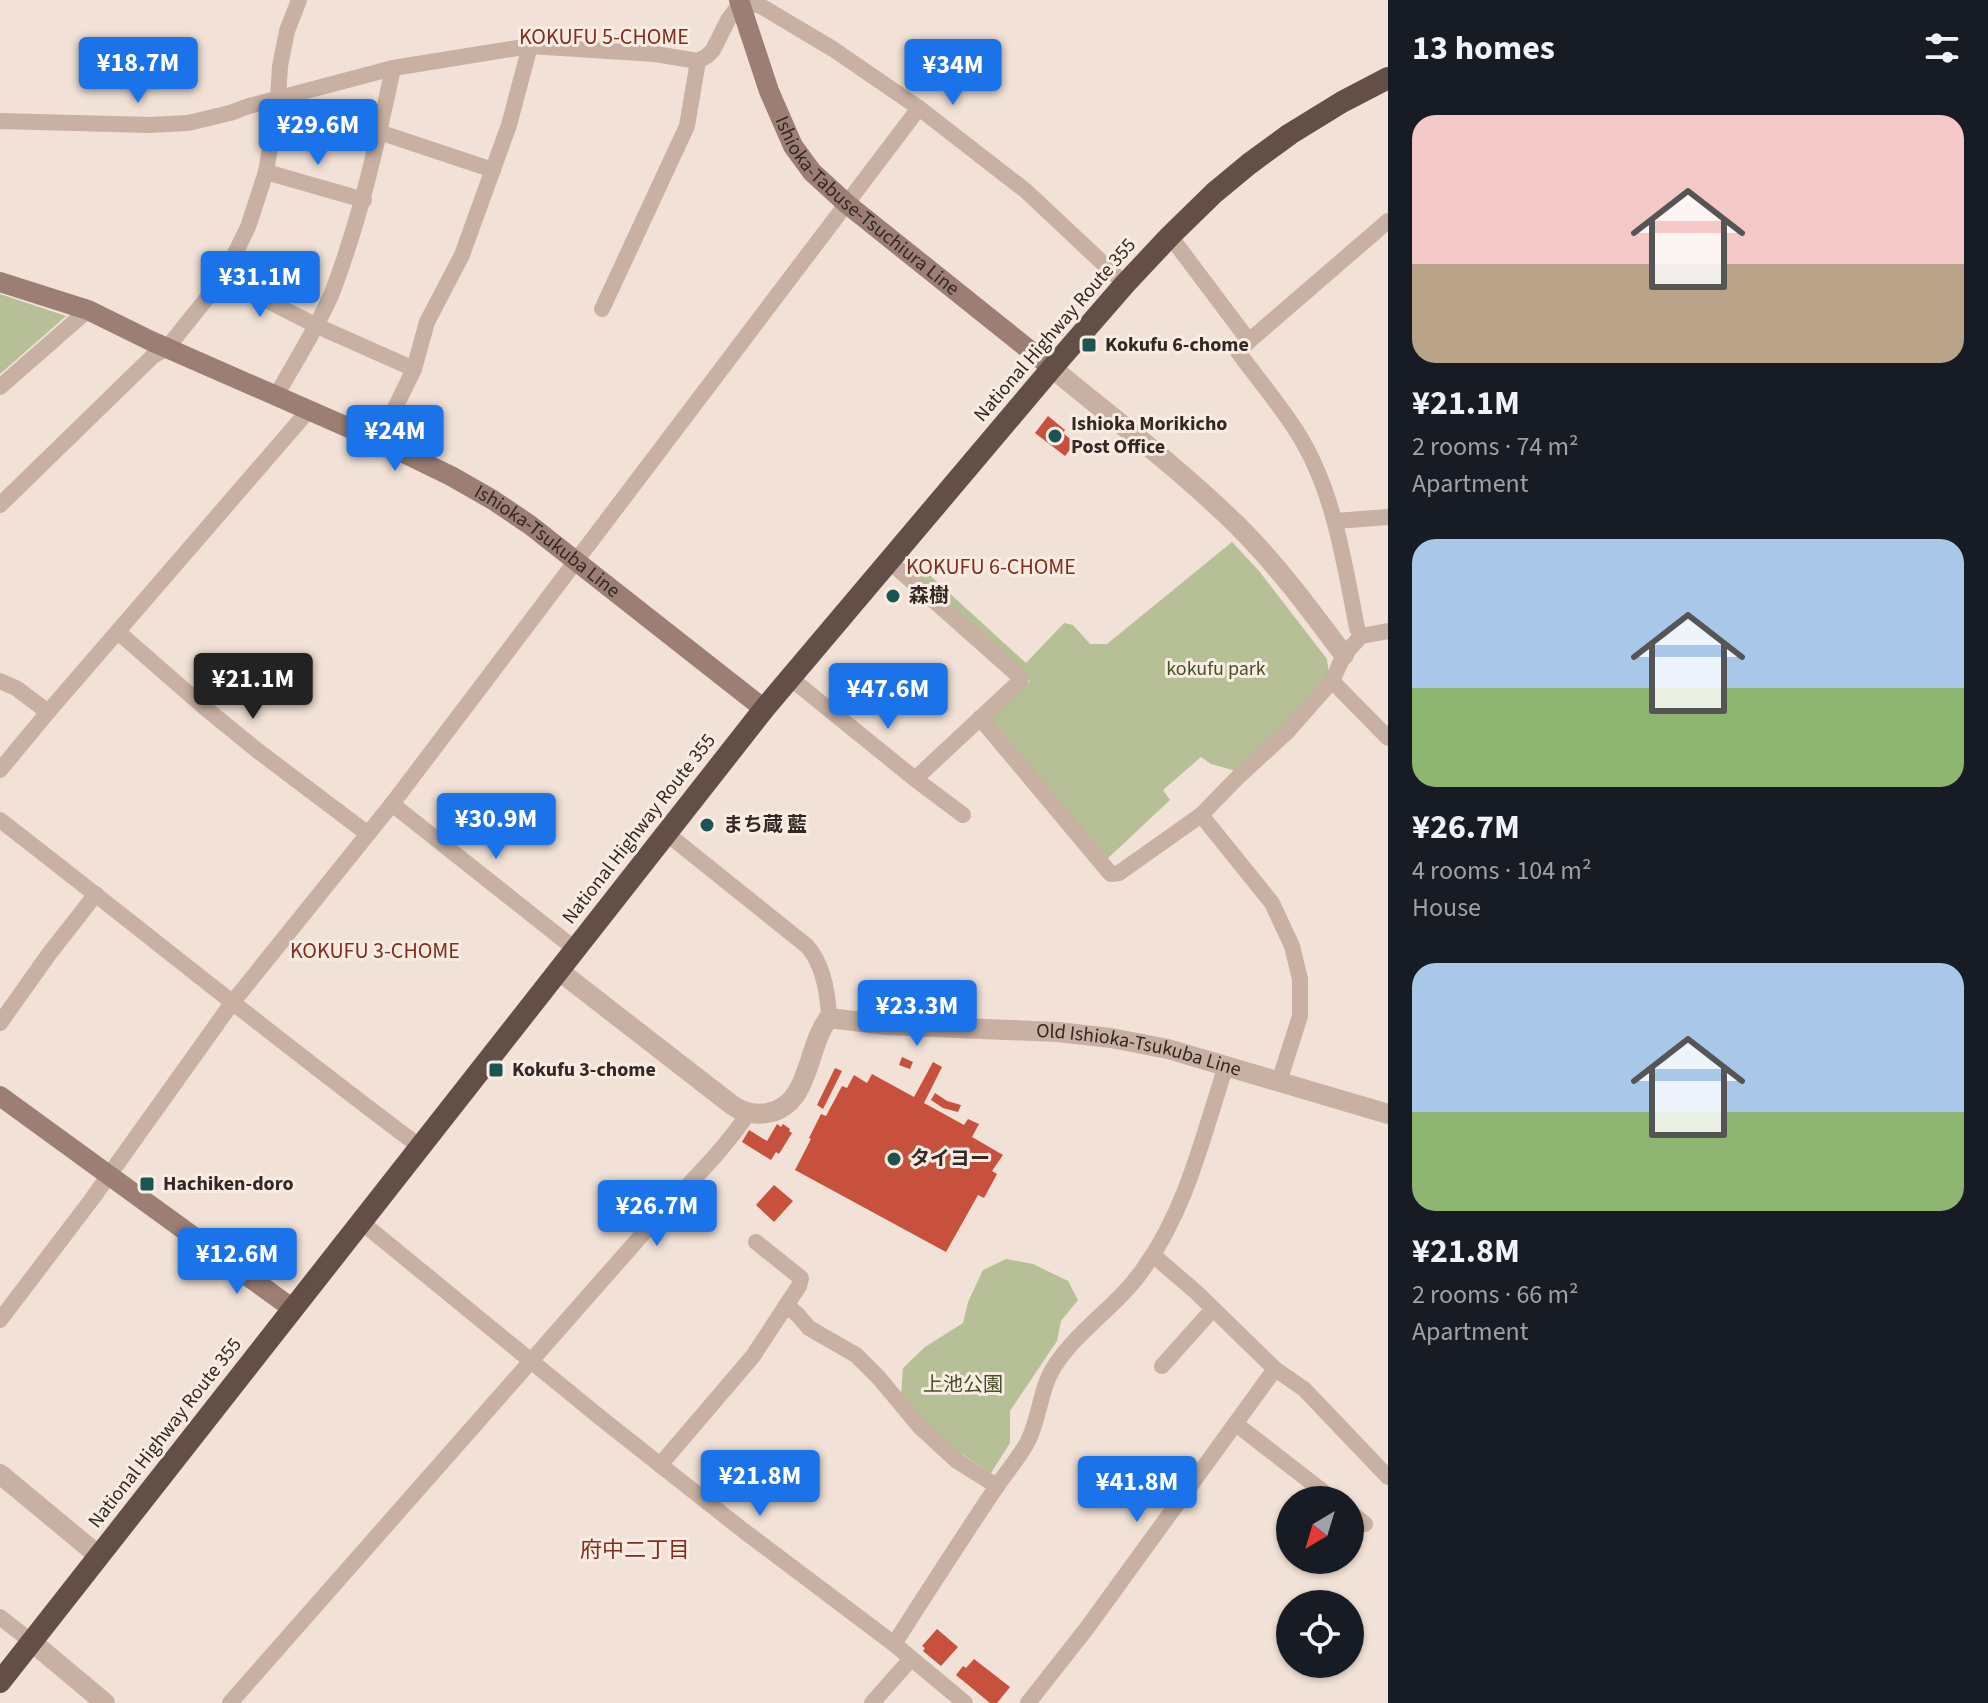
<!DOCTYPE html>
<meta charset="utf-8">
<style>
body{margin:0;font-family:"Source Sans 3","Noto Sans JP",sans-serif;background:#20242c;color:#f1f3f6;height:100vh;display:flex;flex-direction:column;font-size:30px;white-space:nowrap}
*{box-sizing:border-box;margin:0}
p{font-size:26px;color:#9ea1a6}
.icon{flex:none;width:44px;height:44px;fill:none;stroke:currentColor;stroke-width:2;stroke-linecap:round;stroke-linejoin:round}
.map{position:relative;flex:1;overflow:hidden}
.details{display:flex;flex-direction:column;background:#171b24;width:600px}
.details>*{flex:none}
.needle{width:52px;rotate:218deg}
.tools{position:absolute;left:1276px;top:1486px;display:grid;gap:16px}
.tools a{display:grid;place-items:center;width:88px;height:88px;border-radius:50%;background:#171b24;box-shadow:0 2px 6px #0004;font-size:40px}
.price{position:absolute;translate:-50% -68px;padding:0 18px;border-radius:8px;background:#1a73e8;color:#fff;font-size:26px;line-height:52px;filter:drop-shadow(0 2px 4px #0008)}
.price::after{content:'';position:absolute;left:50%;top:48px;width:24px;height:18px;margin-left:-12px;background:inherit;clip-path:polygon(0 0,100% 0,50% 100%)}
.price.on{background:#222;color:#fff}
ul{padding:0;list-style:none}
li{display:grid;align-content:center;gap:16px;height:424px;padding:0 24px}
li span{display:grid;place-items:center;height:248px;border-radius:24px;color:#555}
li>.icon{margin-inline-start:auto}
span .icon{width:144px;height:144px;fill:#fffc;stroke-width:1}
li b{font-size:34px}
h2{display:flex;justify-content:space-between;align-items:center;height:96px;padding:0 24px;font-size:34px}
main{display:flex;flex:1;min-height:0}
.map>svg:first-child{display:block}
.green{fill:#b6bf96}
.building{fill:#c8513d}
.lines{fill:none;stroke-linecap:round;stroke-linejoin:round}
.minor{stroke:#c8b0a2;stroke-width:16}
.tertiary{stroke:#c8b0a2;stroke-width:20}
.secondary{stroke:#9c7e74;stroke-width:20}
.trunk{stroke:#644f48;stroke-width:22}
.poi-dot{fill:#1a5453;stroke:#f9ece2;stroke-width:3}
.labels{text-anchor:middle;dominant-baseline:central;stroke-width:6;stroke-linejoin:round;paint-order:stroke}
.street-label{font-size:20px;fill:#332825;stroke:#f9ece2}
.poi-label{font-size:20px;font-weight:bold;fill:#332825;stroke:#f9ece2;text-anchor:start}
.park-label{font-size:20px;fill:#465128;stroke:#f9ece2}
.neighbourhood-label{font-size:22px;fill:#832b1d;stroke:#f9ece2}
</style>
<main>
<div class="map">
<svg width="1388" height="1703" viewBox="0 0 1388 1703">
<rect width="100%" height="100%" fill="#f1e1d6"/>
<g class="green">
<path d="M0,294l66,22 -66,58z"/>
<path d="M1232,542l27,29 68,88 2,16 -28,36 -65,60 -25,-7 -10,-7 -38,33 7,10 -65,61 -116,-144 41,-36 -124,-113 6,-9 114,104 38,-40 9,2 17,19h17z"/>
<path d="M1006,1259l27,5 35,17 10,19 -17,21 -4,20 -47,70v32l-19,30 -37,-24 -17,-14 -36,-39 2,-28 22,-21 38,-24 5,-21 15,-32z"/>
</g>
<g class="building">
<path d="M1048,416l17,14 -2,3 12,10 -10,13 -30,-23z"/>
<path d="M902,1057l11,5 -3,7 -11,-4z"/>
<path d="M933,1062l9,5 -18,36 40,22 4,-6 11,5 -7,13 31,18 -11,16 5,3 -13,24 -6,-3 -32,57 -151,-82 16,-31 -2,-1 12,-24 5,2 16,-30 5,2 7,-13 13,8 5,-9 42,23z"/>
<path d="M835,1068l7,3 -19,38 -6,-4z"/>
<path d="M935,1093l12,8 14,4 -3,7 -15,-4 -12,-8z"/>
<path d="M777,1124l4,3 2,-3 7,5 -1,2 3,2 -13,21 -3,-2 -5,8 -29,-18 7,-12 18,11z"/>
<path d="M774,1185l19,16 -19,21 -18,-17z"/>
<path d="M937,1629l21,18 -17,19 -18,-15 2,-3 -3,-2z"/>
<path d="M974,1659l36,28 -13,16h-7l-34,-28 7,-9 3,2z"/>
</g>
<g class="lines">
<g class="minor">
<path d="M0,121l150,4 38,-2 42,-10 19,-7 144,-38 137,-22 125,8 43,7 9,-5 6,-6 15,-30 12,-16 19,1 74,44 86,59 107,83 99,93"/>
<path d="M379,132l114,38"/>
<path d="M266,172l98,28"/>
<path d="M1170,236l79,105 139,-120"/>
<path d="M223,278l92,47 99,44"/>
<path d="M602,309l85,-183 11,-65"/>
<path d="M0,387l88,-77"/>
<path d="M276,396c19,-34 41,-68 56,-103 28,-73 45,-149 61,-225"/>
<path d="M379,441l35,-72 13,-47 35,-67 47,-130 21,-79"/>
<path d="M0,505l153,-149 14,-8 56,-70 25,-51 18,-55 12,-73 2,-33 7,-35 12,-31"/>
<path d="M1336,521l52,-4"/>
<path d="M888,560l133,118 -1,3 -105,98"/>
<path d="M118,632l86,75 54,44 110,83"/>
<path d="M1361,636l27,-5"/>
<path d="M789,677l126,102 48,36"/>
<path d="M0,681l16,7 32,24"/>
<path d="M1332,681l56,57"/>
<path d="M980,718l129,154 2,2 8,-1 82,-58 38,-39 49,-45 44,-50 12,-26 17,-19 -4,-8c-13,-66 -23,-138 -60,-196 -17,-27 -39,-53 -59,-80l11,-11"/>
<path d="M0,770l48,-58 261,-302"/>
<path d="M392,804l183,145"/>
<path d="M1201,815l71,88 20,43 8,33v37l-21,66"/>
<path d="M0,820c140,108 277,220 419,326"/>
<path d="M666,833l141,113c17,19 21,47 22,72"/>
<path d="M0,1023l49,-69 47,-60"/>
<path d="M360,1221l242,198 142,112 150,113 71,59"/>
<path d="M1153,1255l43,37 79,77 29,20 84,88"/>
<path d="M786,1305l12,10 11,13 47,27 23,23 40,48 38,35 40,25"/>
<path d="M0,1320l92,-121 140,-196 160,-199 527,-696"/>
<path d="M1162,1366l51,-57"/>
<path d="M1236,1424l98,76"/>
<path d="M660,1465l93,-109 46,-70 2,-8 -45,-36"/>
<path d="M1350,1512l15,12"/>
<path d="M0,1617l32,25"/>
<path d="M894,1644c34,-53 68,-106 103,-158 10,-15 23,-29 31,-45 12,-24 12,-52 26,-74 24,-38 65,-62 90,-99 43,-60 59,-133 82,-202"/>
<path d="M230,1703l425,-483c32,-35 68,-68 94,-108"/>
<path d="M872,1703l39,-44"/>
<path d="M1028,1703l59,-75 188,-259"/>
</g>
<g class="tertiary">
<path d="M1052,368c63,52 128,101 187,159 39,39 72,84 105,128"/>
<path id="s1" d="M558,970l174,135c10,7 23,10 35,8 44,-7 39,-67 62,-95l57,7 172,7 53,6 57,11 220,65"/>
<path d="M0,1474l99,82"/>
<path d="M32,1642l73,61"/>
</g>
<g class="secondary">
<path id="s2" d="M739,0l30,91 24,55 19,26 35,32 205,164"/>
<path id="s3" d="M0,282l88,28 63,31 228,100 72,35 42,24 37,25 234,184"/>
<path d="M0,1096l293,213"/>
</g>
<path class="trunk" d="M0,1682l764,-973 288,-341 73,-84 45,-48 44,-43 35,-29 41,-30 52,-32 46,-24"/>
</g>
<g class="poi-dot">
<rect x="1081" y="337" width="16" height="16" rx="4"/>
<circle cx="1055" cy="436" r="8"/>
<circle cx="893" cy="596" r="8"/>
<circle cx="707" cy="825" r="8"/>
<rect x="488" y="1062" width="16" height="16" rx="4"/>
<circle cx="894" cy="1159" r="8"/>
<rect x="139" y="1176" width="16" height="16" rx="4"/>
</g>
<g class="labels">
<g class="street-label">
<text stroke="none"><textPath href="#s2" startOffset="250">Ishioka-Tabuse-Tsuchiura Line</textPath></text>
<text transform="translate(1055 330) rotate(-49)">National Highway Route 355</text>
<text stroke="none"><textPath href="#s3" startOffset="608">Ishioka-Tsukuba Line</textPath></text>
<text transform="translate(639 829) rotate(-52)">National Highway Route 355</text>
<text stroke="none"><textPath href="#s1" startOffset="688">Old Ishioka-Tsukuba Line</textPath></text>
<text transform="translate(165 1433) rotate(-52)">National Highway Route 355</text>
</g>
<g class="poi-label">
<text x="1105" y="345">Kokufu 6-chome</text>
<text x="1071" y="424">Ishioka Morikicho<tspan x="1071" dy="23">Post Office</tspan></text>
<text x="909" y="596">森樹</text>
<text x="723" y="825">まち蔵 藍</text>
<text x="512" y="1070">Kokufu 3-chome</text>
<text x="910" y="1159">タイヨー</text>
<text x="163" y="1184">Hachiken-doro</text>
</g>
<g class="park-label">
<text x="1216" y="669">kokufu park</text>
<text x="963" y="1385">上池公園</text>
</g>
<g class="neighbourhood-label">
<text x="604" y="37">KOKUFU 5-CHOME</text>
<text x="991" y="567">KOKUFU 6-CHOME</text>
<text x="375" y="951">KOKUFU 3-CHOME</text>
<text x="635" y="1550">府中二丁目</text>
</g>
</g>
</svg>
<div class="tools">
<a><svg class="needle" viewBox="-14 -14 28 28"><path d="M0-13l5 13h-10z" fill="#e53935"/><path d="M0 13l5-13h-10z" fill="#9ea1a6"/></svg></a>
<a><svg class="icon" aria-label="locate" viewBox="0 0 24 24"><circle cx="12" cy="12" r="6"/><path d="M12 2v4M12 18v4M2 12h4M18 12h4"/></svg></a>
</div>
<b class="price" style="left:138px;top:105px">¥18.7M</b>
<b class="price" style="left:953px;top:107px">¥34M</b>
<b class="price" style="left:318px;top:167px">¥29.6M</b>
<b class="price" style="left:260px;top:319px">¥31.1M</b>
<b class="price" style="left:395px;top:473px">¥24M</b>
<b class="price on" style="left:253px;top:721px">¥21.1M</b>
<b class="price" style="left:888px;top:731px">¥47.6M</b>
<b class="price" style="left:496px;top:861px">¥30.9M</b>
<b class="price" style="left:917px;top:1048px">¥23.3M</b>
<b class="price" style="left:657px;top:1248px">¥26.7M</b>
<b class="price" style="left:237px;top:1296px">¥12.6M</b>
<b class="price" style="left:760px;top:1518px">¥21.8M</b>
<b class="price" style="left:1137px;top:1524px">¥41.8M</b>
</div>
<section class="details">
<h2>13 homes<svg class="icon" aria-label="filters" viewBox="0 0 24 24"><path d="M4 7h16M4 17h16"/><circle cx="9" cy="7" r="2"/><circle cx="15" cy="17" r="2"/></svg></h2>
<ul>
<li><span style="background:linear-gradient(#f6c9c9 60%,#b9a48a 0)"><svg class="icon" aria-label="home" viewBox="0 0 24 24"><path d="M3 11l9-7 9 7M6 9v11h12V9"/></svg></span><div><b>¥21.1M</b><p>2 rooms · 74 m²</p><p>Apartment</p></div></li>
<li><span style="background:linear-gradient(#a9c7e8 60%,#8fb573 0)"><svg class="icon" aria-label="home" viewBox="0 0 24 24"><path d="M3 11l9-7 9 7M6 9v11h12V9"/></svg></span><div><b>¥26.7M</b><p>4 rooms · 104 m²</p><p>House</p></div></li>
<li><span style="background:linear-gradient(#a9c7e8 60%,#8fb573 0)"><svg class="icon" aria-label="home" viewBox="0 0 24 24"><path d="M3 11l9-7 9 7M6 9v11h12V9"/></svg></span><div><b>¥21.8M</b><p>2 rooms · 66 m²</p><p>Apartment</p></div></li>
</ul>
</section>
</main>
